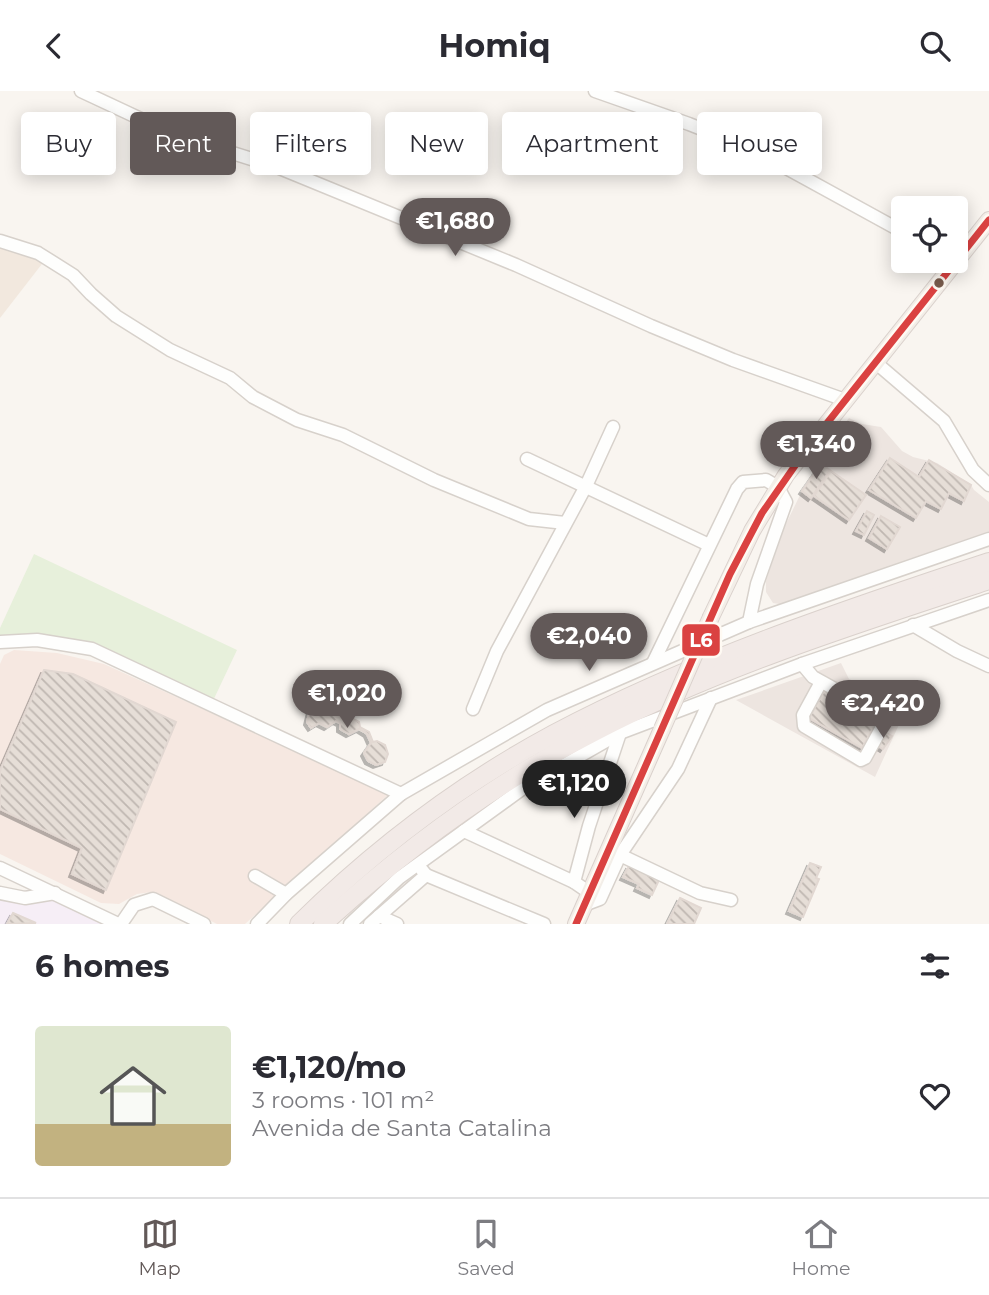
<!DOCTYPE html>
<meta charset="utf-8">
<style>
body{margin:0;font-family:Montserrat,sans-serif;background:#f7f7f7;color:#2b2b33;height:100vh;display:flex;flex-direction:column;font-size:26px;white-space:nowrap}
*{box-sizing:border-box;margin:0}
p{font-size:23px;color:#7c7c81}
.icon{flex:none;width:38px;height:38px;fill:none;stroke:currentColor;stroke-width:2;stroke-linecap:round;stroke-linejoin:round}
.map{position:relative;height:833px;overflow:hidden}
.sheet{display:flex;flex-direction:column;background:#fff;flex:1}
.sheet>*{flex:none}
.hud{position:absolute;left:21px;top:21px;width:948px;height:63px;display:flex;gap:14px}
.controls{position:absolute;left:891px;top:105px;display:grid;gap:14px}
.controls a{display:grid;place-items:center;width:77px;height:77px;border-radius:7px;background:#fff;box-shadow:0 4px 18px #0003;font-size:35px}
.price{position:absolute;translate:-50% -60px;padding:0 16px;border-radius:24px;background:#625958;color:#fff;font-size:23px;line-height:46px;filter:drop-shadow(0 2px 4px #0008)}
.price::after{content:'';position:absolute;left:50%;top:42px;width:21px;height:16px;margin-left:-10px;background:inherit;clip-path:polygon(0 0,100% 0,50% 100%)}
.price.selected{background:#222;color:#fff}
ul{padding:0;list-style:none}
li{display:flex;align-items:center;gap:21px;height:175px;padding:0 35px}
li+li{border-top:2px solid #e1e1e2}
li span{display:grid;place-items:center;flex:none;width:196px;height:140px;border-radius:7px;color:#555}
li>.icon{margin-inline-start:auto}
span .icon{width:84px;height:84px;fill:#fffc;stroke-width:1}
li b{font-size:30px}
h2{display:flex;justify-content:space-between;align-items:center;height:84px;padding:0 35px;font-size:30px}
.pill{padding:0 24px;border-radius:7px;background:#fff;box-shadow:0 4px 18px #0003;font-size:24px;line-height:63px}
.pill.selected{background:#625958;color:#fff}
header{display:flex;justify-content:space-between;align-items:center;height:91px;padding:0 35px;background:#fff;font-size:32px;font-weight:700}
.tabs{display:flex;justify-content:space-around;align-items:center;height:98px;border-top:2px solid #e1e1e2;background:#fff;font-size:19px;color:#7c7c81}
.tabs a{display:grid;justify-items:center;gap:4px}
.tabs .selected{color:#625958}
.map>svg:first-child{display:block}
.residential{fill:#f2e8de}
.commercial{fill:#f6e8e1}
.industrial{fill:#ede5e0}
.education{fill:#f6eef6}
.park{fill:#e7f0db}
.building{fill:url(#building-back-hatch);stroke:#e2d8d2;stroke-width:2;filter:url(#shadow)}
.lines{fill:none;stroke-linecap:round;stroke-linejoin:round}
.minor-casing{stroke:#d7d1cb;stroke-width:15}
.major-casing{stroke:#dad1cc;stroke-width:18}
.highway-casing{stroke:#dad1cc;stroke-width:20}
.minor{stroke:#fefefd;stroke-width:12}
.major{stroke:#f3eee8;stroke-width:16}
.highway{stroke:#f2eae7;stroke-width:18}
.major-bridge-casing{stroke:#dad1cc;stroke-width:18;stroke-linecap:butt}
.major-bridge{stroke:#f3eee8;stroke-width:16}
.bus-1-casing{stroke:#fffaf3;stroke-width:12}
.bus-1{stroke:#da4241;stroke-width:7}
.bus-dot{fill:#7a5c4d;stroke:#fffaf3;stroke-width:2.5}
.line-badge{stroke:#fffaf3;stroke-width:2.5}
.badge-label{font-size:19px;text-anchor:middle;font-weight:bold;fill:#fff}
</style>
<header><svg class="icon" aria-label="back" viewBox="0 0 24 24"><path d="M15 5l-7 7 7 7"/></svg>Homiq<svg class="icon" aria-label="search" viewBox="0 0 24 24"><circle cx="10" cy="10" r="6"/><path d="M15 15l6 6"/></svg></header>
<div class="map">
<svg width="989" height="833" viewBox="0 0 989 833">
<defs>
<pattern id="building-back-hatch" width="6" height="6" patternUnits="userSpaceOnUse" patternTransform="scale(1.75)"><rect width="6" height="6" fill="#e6ded7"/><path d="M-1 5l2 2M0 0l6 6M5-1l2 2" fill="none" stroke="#bfb7b1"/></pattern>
<filter id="shadow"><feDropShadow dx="-3" dy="3" stdDeviation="0" flood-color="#0004"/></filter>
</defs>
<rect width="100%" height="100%" fill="#f9f5f0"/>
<path class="residential" d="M0,155l45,14 -45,58z"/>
<path class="commercial" d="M14,559l43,3 47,11 285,130 -144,130h-28l-65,-32 -15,2 -18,10 -18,-1 -101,-49v-190l4,-9z"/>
<g class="industrial">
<path d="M849,327l13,6 19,3 21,24 11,6 24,6 34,22 3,5 15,12v33l-204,70 -12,-2 -7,-11v-11l17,-51 19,-39 18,-26 -6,-4z"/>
<path d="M841,572l8,16 59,26 -33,72 -139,-77z"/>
</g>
<path class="education" d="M0,807l17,5 36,-4 50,25h-103z"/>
<path class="park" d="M34,463l203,96 -26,55 -119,-56 -92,-7v-14z"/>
<g class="building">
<path d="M890,367l29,19 10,-17 42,25 -7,16 -15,-8 -8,16 -15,-8 -10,17 -47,-28z"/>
<path d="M821,373l9,6 -19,28 -9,-7z"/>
<path d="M831,380l35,24 -17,25 -35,-24z"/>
<path d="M867,420l7,4 -10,20 -8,-4z"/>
<path d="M881,425l19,11 -13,22 -18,-11z"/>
<path d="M44,579l29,4 103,48 -70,168 -34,-16 10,-26 -82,-39v-38z"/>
<path d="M824,600l53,30 -15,27 -53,-30z"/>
<path d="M320,614l11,2 28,15 1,5 9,5 4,10 4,-1 8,4 3,9 -3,8 -9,3 -8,-4 -4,-8 7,-10 -4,-9 -8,-5 -10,5 -9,-5v-6l-4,-2 -9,6 -8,-4 -8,5 -4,-6 3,-12z"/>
<path d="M883,640l9,5 -9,13 -8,-5z"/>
<path d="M810,772l11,4 -5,11 3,1 -16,38 -14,-6z"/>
<path d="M629,775l30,14 -7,15 -15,-7 2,-4 -16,-7z"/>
<path d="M680,807l21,10 -7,16h-27z"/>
<path d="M13,822l23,10 -29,1z"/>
</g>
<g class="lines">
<defs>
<g id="minor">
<path d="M81,0l94,44 102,32 239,98 135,61 82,34 112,40"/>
<path d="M595,0l94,33 61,24 153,84"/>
<path d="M0,150l38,12 35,22 18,19 25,22 54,34 60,28 23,19 44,23 46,15 91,45 95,39 36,4"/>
<path d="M875,271l69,59 29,49 16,15"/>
<path d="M527,368l182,86"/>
<path d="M913,534l44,26 32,15"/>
<path d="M0,551l37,-2 55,9 309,145"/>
<path d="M653,572l84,-174 6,-7 23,-2 12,7 8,15 -29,82 -8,38"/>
<path d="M802,573l11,13 74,41 -22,40 -4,2 -57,-34 -1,-11 18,-33"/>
<path d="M473,618l24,-58 89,-165 27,-59"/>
<path d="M464,740l110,51"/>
<path d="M620,764l80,38 31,7"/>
<path d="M0,777l118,56"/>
<path d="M426,784l118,49"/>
<path d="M255,785l31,18"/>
<path d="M0,802l25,5 30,-5"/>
<path d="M590,802l-16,-11 15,-56 31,-93"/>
<path d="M584,814l16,-6 20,-44 58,-86 33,-71"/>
<path d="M379,825l18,8"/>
<path d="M121,833l13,-19 19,-6 51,25"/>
<path d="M257,833l29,-30 115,-100 146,-84 202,-88 240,-83"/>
<path d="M350,833l49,-46 123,-89 98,-56 182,-69 187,-64"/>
<path d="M370,833l56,-49 -4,-5"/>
</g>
<g id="major">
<path d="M711,526l41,-86 34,-56 203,-255"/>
<path d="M576,833l86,-195"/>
</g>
<g id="highway">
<path d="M299,833c75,-74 162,-140 255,-190 138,-73 287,-123 435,-172"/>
<path d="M323,833c83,-76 172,-141 271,-192 122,-64 264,-109 395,-152"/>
</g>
</defs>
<use href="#minor" class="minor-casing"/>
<use href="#major" class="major-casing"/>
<use href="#highway" class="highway-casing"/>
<use href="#minor" class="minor"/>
<use href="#major" class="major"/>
<use href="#highway" class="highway"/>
<defs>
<path id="major-bridge" d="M662,638l49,-112"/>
</defs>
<use href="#major-bridge" class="major-bridge-casing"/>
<use href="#major-bridge" class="major-bridge"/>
<defs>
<path id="bus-1" d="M576,833l154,-350 32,-61 46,-66 181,-227"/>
</defs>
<use href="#bus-1" class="bus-1-casing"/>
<use href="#bus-1" class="bus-1"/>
</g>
<circle class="bus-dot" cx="939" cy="192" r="6"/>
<rect class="line-badge" x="681" y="532" width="40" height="34" rx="7" fill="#da4241"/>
<g class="badge-label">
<text x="701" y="556">L6</text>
</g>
</svg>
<div class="controls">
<a><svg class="icon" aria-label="locate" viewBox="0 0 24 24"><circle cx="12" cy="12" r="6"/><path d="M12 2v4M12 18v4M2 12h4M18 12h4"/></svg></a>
</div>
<b class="price" style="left:455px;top:167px">€1,680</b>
<b class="price" style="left:816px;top:390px">€1,340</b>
<b class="price" style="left:589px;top:582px">€2,040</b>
<b class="price" style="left:347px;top:639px">€1,020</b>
<b class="price" style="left:883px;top:649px">€2,420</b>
<b class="price selected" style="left:574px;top:729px">€1,120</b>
<div class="hud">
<a class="pill">Buy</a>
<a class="pill selected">Rent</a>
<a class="pill">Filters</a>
<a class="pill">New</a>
<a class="pill">Apartment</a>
<a class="pill">House</a>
</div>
</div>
<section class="sheet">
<h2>6 homes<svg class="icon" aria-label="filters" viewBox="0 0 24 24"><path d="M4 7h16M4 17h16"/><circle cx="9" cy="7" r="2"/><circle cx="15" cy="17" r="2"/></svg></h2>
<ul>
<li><span style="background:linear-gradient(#dfe7d0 70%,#c2b280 0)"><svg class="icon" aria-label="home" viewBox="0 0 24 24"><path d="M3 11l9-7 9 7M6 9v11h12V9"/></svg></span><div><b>€1,120/mo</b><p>3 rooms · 101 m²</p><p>Avenida de Santa Catalina</p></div><svg class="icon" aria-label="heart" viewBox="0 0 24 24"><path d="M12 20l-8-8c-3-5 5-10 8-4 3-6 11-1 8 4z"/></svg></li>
</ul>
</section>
<nav class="tabs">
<a class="selected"><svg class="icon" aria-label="map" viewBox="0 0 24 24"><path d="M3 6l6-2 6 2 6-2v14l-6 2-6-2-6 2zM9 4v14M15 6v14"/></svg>Map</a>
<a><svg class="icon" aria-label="saved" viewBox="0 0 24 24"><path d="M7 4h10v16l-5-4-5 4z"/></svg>Saved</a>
<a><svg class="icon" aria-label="home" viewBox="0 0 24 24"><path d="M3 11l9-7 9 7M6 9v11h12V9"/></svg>Home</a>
</nav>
